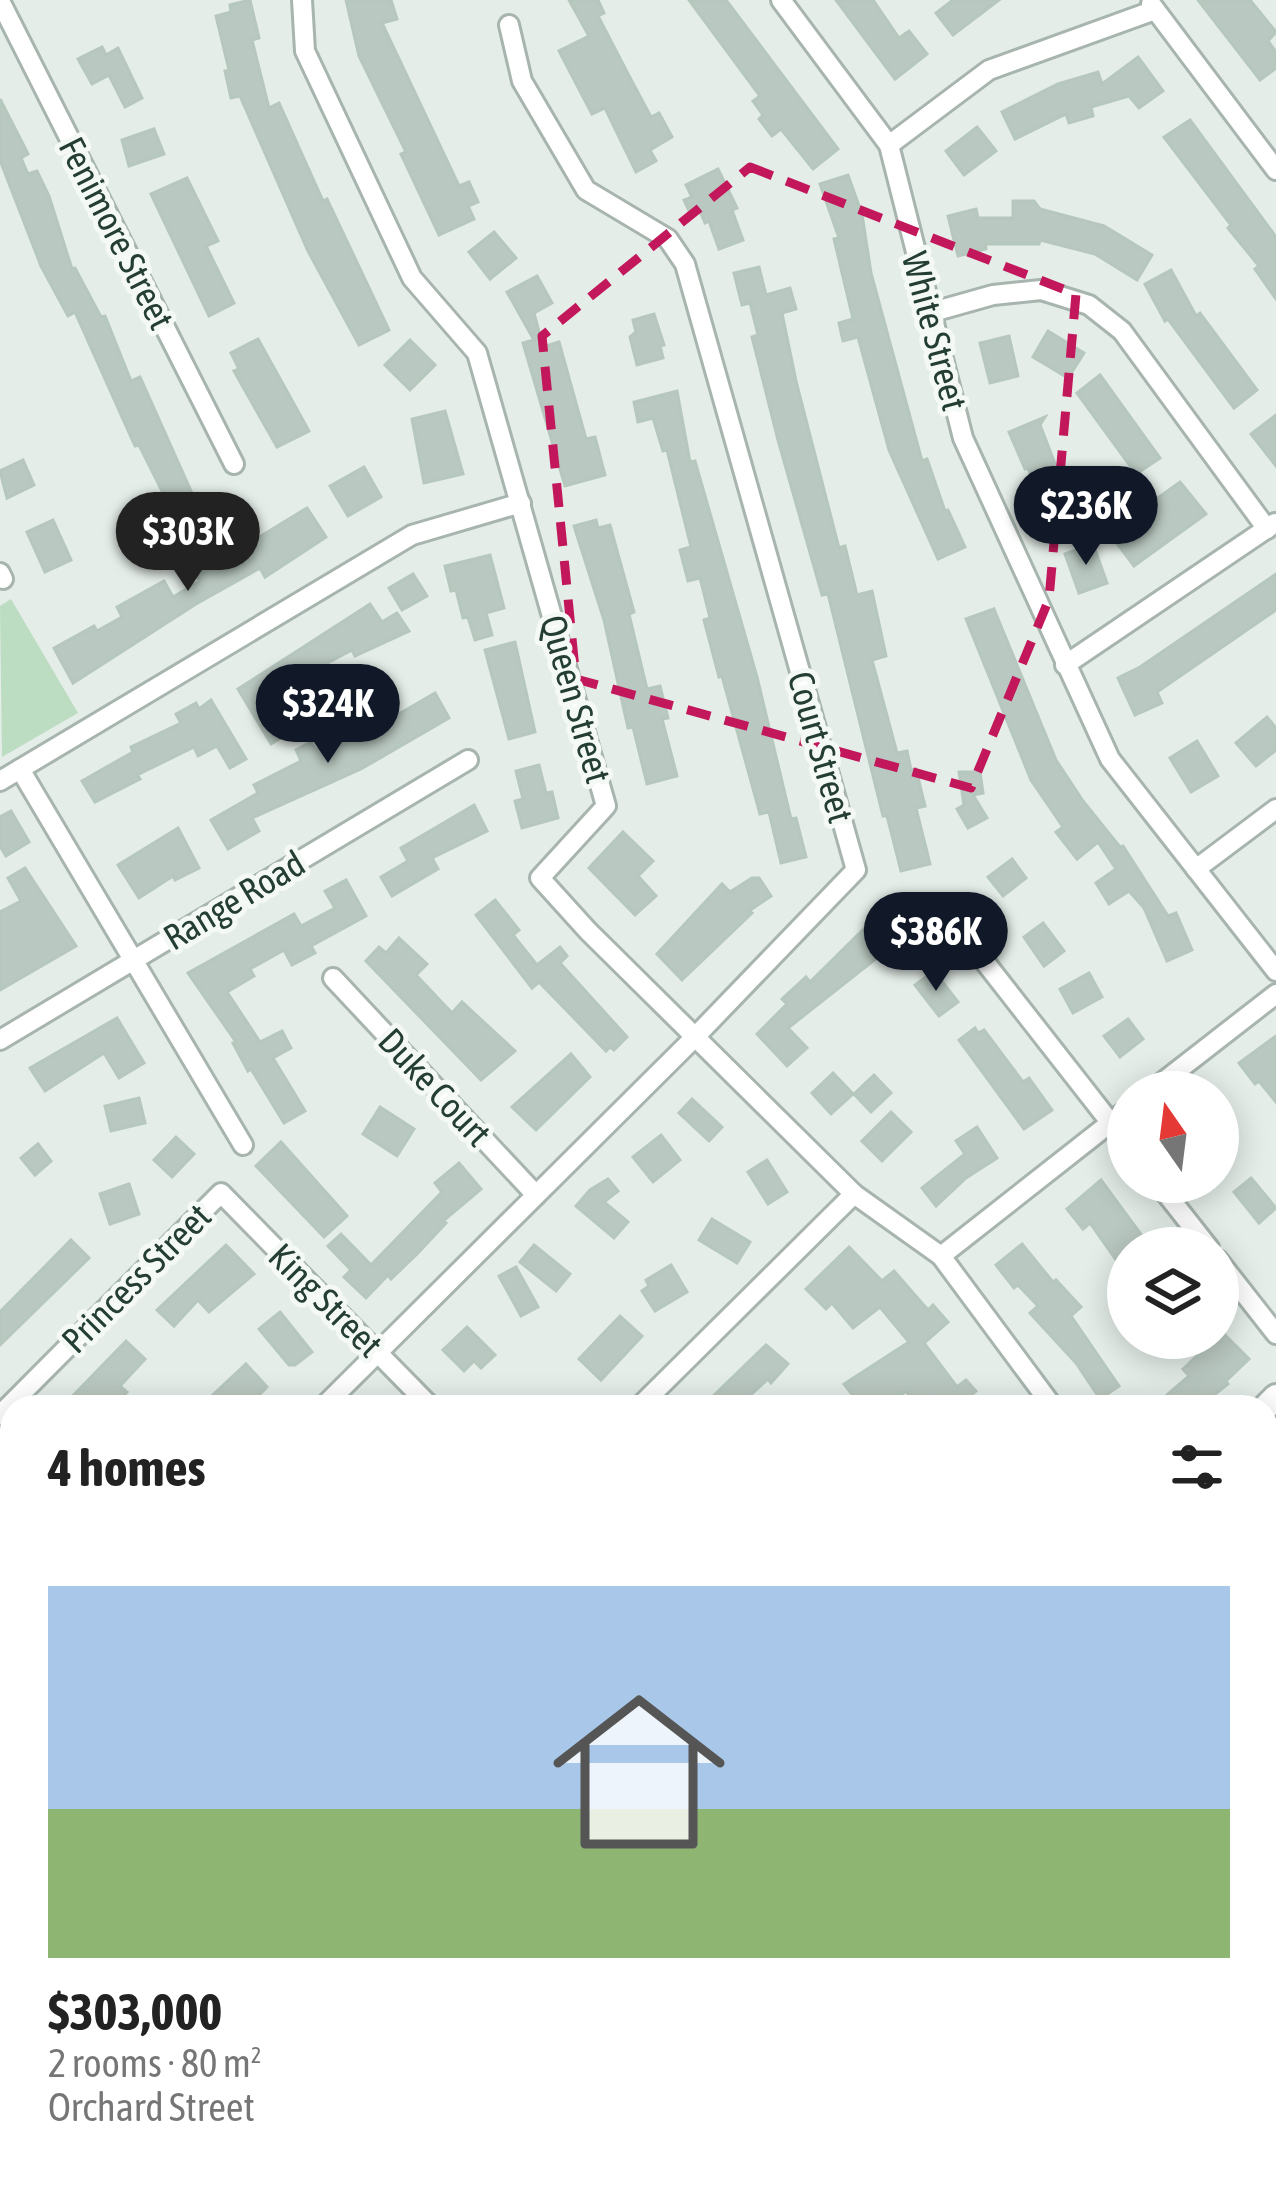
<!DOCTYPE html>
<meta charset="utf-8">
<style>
body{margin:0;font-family:"Asap Condensed",sans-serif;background:#f2f2f2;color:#222;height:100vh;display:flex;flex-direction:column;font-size:45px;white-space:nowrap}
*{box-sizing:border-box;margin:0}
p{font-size:39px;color:#767676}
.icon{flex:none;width:66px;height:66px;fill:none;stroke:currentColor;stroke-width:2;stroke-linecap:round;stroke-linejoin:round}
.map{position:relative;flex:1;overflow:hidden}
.sheet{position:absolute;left:0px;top:1395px;width:1278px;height:807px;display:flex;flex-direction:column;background:#fff;border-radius:36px 36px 0 0;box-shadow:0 6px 30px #0003}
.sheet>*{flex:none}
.needle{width:78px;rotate:346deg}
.fabs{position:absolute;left:1107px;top:1071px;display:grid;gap:24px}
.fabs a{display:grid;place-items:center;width:132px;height:132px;border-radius:50%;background:#fff;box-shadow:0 6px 30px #0003;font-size:60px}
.price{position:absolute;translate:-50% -102px;padding:0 27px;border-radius:42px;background:#111827;color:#fff;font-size:39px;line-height:78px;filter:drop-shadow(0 3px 6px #0008)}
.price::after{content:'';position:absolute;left:50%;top:72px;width:36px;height:27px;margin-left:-18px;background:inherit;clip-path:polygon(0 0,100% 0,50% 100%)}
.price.current{background:#222;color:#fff}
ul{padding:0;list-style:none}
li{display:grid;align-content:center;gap:24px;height:636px;padding:0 48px}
li span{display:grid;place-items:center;height:372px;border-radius:0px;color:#555}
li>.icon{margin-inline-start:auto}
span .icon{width:216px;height:216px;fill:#fffc;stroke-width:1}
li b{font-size:51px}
h2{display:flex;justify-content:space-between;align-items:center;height:144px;padding:0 48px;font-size:51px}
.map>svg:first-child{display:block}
.green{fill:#bdddc2}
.building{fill:#b9c8c0;stroke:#b6c7be;stroke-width:3}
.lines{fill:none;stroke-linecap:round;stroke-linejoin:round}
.service-casing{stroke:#a7b5ae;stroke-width:15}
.minor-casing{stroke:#a7b5ae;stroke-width:24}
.tertiary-casing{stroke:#a7b5ae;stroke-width:30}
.secondary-casing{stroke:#a2b8ae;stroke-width:33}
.service{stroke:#fff;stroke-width:9}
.minor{stroke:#fff;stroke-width:18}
.tertiary{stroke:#fff;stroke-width:24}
.secondary{stroke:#fff;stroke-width:27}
.marked{fill:none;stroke:#c2185b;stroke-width:9;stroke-dasharray:24 15;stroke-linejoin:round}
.labels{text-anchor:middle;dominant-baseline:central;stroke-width:10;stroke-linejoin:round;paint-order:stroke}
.street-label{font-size:36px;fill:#243e34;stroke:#f4f9f6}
</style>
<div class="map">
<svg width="1276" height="2201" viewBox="0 0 1276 2201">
<rect width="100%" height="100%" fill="#e4ede8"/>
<path class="green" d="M11,599l67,114 -76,44 -2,-151z"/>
<g class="building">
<path d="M250,0l9,38 -7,2 17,68 10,-5 44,98 4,-2 62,131 -30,15 -51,-94 -68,-155 -9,2 -6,-27 4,-1 -13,-54 15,-4 -1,-7z"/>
<path d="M346,0h45l6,19 -15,4 77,163 10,-4 9,20 -10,4 6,13 -35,16 -38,-81 5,-2 -47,-96z"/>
<path d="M569,0h29l6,13 -6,3 29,56 24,45 8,-4 13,24 -22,13 6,11 -20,11 -31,-64 -13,6 -33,-63 30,-15z"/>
<path d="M689,0h37l112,149 -25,20 -32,-40 -9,7 -13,-17 4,-4 -10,-14 7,-5z"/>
<path d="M836,0h37l26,38 10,-7 18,23 -32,25z"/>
<path d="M953,0h46l-46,35 -17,-22z"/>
<path d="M1198,0h52l26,32 -8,9 8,11v16l-16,12z"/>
<path d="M102,47l4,8 12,-7 24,50 -17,9 -16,-32 -17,9 -14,-25z"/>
<path d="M1138,57l25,34 -24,17 -10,-12 -38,11 2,9 -24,7 -3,-9 -51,25 -13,-27 56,-28 40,-12 4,12z"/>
<path d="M0,99l28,55 -7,4 7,16 9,-3 12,25 23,73 3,-1 26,49 4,-1 26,65 9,-4 55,123 -23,11 -33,-66 -4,1 -60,-134 -7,4 -27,-50 -41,-106z"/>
<path d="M1190,120l86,117v62l-21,-30 4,-3 -31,-38 3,-3 -67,-88z"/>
<path d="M977,127l19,24 -32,24 -18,-24z"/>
<path d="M154,129l10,25 -35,12 -7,-26z"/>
<path d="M718,169l19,39 -5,2 11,30 -24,9 -10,-28 -4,2 -5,-12 -9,4 -7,-15 8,-3 -6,-12z"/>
<path d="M848,175l14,39 9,59 51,188 5,-2 18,52 3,-1 17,37 -27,12 -49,-109 -31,-113 -15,4 -4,-18 14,-4 -19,-80 5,-1 -19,-54z"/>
<path d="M187,178l31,63 -12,5 28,57 -25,13 -58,-122z"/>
<path d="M1013,201h21l6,8 64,17 48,29 -15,25 -42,-26 -55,-14 -1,4h-54l1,5 -28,7 -10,-40 28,-7 2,9h35z"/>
<path d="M494,232l22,26 -26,21 -21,-27z"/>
<path d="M759,267l7,28 24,-7 6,21 -14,4 14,68 43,167 6,-2 12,49 15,-4 14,65 -14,4 25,93 10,-2 4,19 5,-1 9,37 -9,2 14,56 -29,7 -14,-55h-4l-55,-222 -6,1 -44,-155 -26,-103 6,-2 -8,-32 -8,2 -8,-32z"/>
<path d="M1171,270l25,46 4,-3 57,77 -23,18 -66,-89 -3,2 -20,-37z"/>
<path d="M537,276l15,27 -18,10 9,34 16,-5 27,97 9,-2 10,38 -40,11 -42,-143 11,-3 -27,-48z"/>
<path d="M654,314l10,31 -4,1 3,12 -26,7 -7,-28 6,-5 -3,-12z"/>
<path d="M1048,331l36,22 -16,25 -35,-21z"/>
<path d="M1009,336l9,40 -28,7 -10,-40z"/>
<path d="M258,339l51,92 -32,16 -43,-76 5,-2 -8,-16z"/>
<path d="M410,340l25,25 -25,25 -25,-25z"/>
<path d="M1100,375l60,83 -24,16 -59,-81z"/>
<path d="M677,391l13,71 5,-1 62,216 34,142 5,-1 10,39 -25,6 -12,-51 -9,2 -38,-138 -3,1 -15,-57 6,-2 -10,-40 -12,3 -8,-31 11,-3 -24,-97 -4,1 -10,-33 -15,4 -4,-20z"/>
<path d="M445,411l18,63 -39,9 -12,-64z"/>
<path d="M1276,415v51l-25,-32z"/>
<path d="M1045,417l-5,8 35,90 -26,9 -21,-56 -3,1 -16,-37z"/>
<path d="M23,460l11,25 -27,13 -7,-27z"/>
<path d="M364,467l17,30 -33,19 -18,-30z"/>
<path d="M1180,482l26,32 -72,52 -18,-24 20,-16 -6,-8z"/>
<path d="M307,508l19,29 -61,40 -5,-9 -64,36 -123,79 -19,-35 40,-22 3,5 25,-14 -5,-10 47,-26 9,16 27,-16 -4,-6 15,-9 -6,-12 19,-10 6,11z"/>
<path d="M53,520l18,40 -26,12 -18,-40z"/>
<path d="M596,520l2,8 12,-3 24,87 -5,2 18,75 13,-3 8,32 -6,1 15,57 -30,8 -14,-57 -5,1 -24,-108 -30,-94z"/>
<path d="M1093,544l14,39 -28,10 -14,-39z"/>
<path d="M490,555l14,53 -18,5 6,22 -17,5 -7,-23 -5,1 -7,-28 -5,1 -6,-25z"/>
<path d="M413,574l14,22 -25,14 -13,-22z"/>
<path d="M1276,574v36l-119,82 5,11 -27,12 -17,-37 22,-11z"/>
<path d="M370,604l12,18 15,-9 12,18 -54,25 -3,-6 -55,29 2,3 -21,13 20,32 -27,17 -33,-55z"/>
<path d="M994,609l62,151 27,41 37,46 3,-1 45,70 8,-3 16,37 -25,11 -23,-53 -15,-17 -20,13 -13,-21 20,-14 -18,-27 -21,17 -21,-27 7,-5 -32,-47 -65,-161z"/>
<path d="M515,642l20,90 -26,7 -24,-89z"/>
<path d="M435,693l14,25 -88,51 -109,49 7,13 -31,18 -17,-29 47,-27 -4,-8 47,-24 -5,-11 15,-8 5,8 46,-27 6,9z"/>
<path d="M211,700l35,59 -16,9 -13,-22 -19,10 -4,-9 -57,28 3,4 -45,23 -13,-21 51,-29 -2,-5 50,-24 -5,-9 20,-11 3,6z"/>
<path d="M1267,717l9,11v22l-20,16 -20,-23z"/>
<path d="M1197,741l21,35 -27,16 -21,-34z"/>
<path d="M539,765l7,28 6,-1 6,26 -36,10 -7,-27 8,-2 -7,-28z"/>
<path d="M959,772h21l3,21 -10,2 14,23 -19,10 -11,-19 7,-4z"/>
<path d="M474,805l13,26 -55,27 6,11 -46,27 -11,-19 27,-16 -7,-13z"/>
<path d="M11,811l18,31 -23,14 -6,-10v-29z"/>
<path d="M178,828l21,40 -24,12 -2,-4 -34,22 -21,-33z"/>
<path d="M623,832l30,29 -15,15 18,20 -21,19 -46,-47z"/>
<path d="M1012,859l14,19 -23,18 -15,-19z"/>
<path d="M25,868l51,78 -76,44v-78l21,-11 -13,-23z"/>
<path d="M752,878h7l12,18 -22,15 3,2 -70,67 -25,-26 65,-70 8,8z"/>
<path d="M346,880l20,36 -55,30 4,7 -23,12 -8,-15 -34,19 4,7 -27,16 33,50 22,-11 9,17 -18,10 32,53 -21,12 -33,-54 -3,2 -15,-28 3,-1 -48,-69 106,-59 7,12 34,-18 -10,-17z"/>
<path d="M495,900l24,30 -6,5 24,30 23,-18 7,9 -7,7 67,74 -13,13 -4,-3 -4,4 -67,-69 -7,6 -56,-73z"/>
<path d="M888,905l21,19 -27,30 -94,74 19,20 -20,18 -30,-32 30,-30 -5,-5 24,-22 4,5z"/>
<path d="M1043,923l21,28 -20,15 -20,-29z"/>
<path d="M399,938l28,26 -11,11 36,38 10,-11 53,49 -34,29 -115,-119 13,-14 7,6z"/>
<path d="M934,971l24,31 -19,14 -24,-31z"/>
<path d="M1089,973l13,24 -29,16 -13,-24z"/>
<path d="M117,1018l27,45 -25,15 -15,-25 -59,38 -15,-23z"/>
<path d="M1128,1019l15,20 -23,18 -16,-21z"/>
<path d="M975,1028l3,5 6,-3 39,52 6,-4 23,32 -28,19 -65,-89z"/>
<path d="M1276,1036v66l-17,-21 -4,3 -16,-21z"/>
<path d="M571,1054l19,23 -54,53 -24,-23z"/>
<path d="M833,1073l20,21 -22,20 -19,-21z"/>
<path d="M874,1075l17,18 -20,19 -17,-18z"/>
<path d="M139,1098l6,25 -34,8 -6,-25z"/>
<path d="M692,1099l30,28 -13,14 -30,-28z"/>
<path d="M380,1107l34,22 -17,27 -34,-22z"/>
<path d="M891,1112l20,20 -29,29 -20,-20z"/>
<path d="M977,1127l20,31 -31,20 -30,28 -14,-18 43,-34 -9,-13z"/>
<path d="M661,1135l19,25 -27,22 -20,-25z"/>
<path d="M176,1137l18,17 -22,23 -18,-17z"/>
<path d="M281,1142l66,74 -23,21 -68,-71z"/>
<path d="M38,1144l13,17 -16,14 -14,-17z"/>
<path d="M767,1160l20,32 -19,12 -20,-32z"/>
<path d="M459,1163l22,26 -38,32 3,2 -29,31 -26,25 -3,-4 -22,23 -22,-21 7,-7 -23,-24 13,-12 30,31 71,-73 -7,-9z"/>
<path d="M1251,1178l25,30 -17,15 -25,-31z"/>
<path d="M608,1179l10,12 -14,11 24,20 -14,16 -38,-32 14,-16z"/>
<path d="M1101,1180l50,68h-23v29l-38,-54 -7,6 -16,-20z"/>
<path d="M129,1184l10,30 -29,10 -10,-30z"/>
<path d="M712,1219l38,23 -13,21 -38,-23z"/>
<path d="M71,1240l18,18 -89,87v-33z"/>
<path d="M1022,1244l31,38 3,-2 25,27 -10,9 48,70 -19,13 -24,-36 -46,-50 8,-7 -20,-21 -4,3 -18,-23z"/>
<path d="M226,1245l28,29 -45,38 -11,-12 -24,26 -17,-16z"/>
<path d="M534,1245l36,29 -14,17 -36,-29z"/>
<path d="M849,1247l33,34 12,-10 34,39 5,-5 15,17 -24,21 33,44 9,-7 10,11 -6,5 9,11h-47l7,-6 -5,-6 -16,12 -12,-16 -21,16h-23l-18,-23 65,-42 -29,-35 -27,21 -21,-25 -6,6 -20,-20z"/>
<path d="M671,1265l16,27 -32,19 -13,-20 7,-5 -3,-6z"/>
<path d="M516,1267l22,40 -17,9 -22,-40z"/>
<path d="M280,1312l32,40 -17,13h-6l-30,-36z"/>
<path d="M620,1316l22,20 -41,44 -22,-21z"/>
<path d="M467,1327l28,28 -14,13 -7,-7 -10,10 -21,-21z"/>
<path d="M1222,1332l27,27 -23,22 2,3 -29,23 -7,-9 -11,9h-28l36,-31 -6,-7z"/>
<path d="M126,1341l19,18 -25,27 7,6 -14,15h-51z"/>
<path d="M766,1345l22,19 -17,19 -3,-4 -31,28h-35z"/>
<path d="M246,1364l21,23 -13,13 7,7h-61z"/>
</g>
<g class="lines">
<defs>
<path id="service" d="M0,1789l12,-8"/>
<g id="minor">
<path d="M302,0l3,51 107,227 65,75 129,453 -66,72 48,53 266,263 87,62 112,151"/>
<path d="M781,0l108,145 74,293 147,321 166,212"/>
<path d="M0,1l234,463"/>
<path d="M1151,4l125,166"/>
<path d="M889,145l100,-75 166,-60"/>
<path d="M929,313l64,-18 48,-5 48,15 33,26 145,198"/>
<path d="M0,573l3,6"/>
<path d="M1065,665l210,-142"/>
<path d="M20,769l223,376"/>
<path d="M0,781l412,-246 109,-32"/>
<path d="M1196,869l80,-60"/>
<path d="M945,911l183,234"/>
<path d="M333,978l203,217"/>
<path d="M0,1040l468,-280"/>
<path d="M1150,1092l126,-98"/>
<path d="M1157,1182l52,66"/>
<path d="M941,1256l187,-147"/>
<path d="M1218,1260l58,74"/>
<path d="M323,1407l371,-369 162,-168 -171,-606 -17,-25 -82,-49 -64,-109 -13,-56"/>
<path d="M639,1407l215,-213"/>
<path d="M0,1415l221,-222 210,214"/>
<path d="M1266,1555l10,10"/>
<path d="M0,1915l12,-7"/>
<path d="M1266,1933l10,10"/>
<path d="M68,2190l4,11"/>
<path d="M440,2190l7,11"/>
<path d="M1143,2190l11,11"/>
</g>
<g id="tertiary">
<path d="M1266,1407l10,-10"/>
<path d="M380,2201l23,-11"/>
</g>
<g id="secondary">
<path d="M0,1533l12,10"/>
<path d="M754,2190l12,11"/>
</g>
</defs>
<use href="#service" class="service-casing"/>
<use href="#minor" class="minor-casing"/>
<use href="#tertiary" class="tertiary-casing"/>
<use href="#secondary" class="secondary-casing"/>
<use href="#service" class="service"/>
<use href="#minor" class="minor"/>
<use href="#tertiary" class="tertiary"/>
<use href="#secondary" class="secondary"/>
</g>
<path class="marked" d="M750,167l326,127 -27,305 -78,189 -395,-109 -34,-343z"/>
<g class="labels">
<g class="street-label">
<text transform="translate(117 233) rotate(63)">Fenimore Street</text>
<text transform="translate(935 331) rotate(75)">White Street</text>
<text transform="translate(576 699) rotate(74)">Queen Street</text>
<text transform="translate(821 747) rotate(74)">Court Street</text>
<text transform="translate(234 900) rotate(-31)">Range Road</text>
<text transform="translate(435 1087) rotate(47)">Duke Court</text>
<text transform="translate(136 1278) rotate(-45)">Princess Street</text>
<text transform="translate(326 1300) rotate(45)">King Street</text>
</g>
</g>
</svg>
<div class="fabs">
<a><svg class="needle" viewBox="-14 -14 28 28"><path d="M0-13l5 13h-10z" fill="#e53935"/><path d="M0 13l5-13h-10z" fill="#767676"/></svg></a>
<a><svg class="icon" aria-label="layers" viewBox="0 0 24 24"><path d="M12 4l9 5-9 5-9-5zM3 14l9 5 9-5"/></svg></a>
</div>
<b class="price" style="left:1086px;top:568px">$236K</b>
<b class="price current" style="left:188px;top:594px">$303K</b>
<b class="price" style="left:328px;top:766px">$324K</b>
<b class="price" style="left:936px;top:994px">$386K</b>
<section class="sheet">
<h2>4 homes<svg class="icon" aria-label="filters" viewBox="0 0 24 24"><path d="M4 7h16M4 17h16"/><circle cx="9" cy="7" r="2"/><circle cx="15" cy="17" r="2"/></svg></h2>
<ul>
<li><span style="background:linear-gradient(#a9c7e8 60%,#8fb573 0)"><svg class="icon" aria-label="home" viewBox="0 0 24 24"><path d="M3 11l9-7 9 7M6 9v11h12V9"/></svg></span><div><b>$303,000</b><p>2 rooms · 80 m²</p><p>Orchard Street</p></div></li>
</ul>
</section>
</div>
